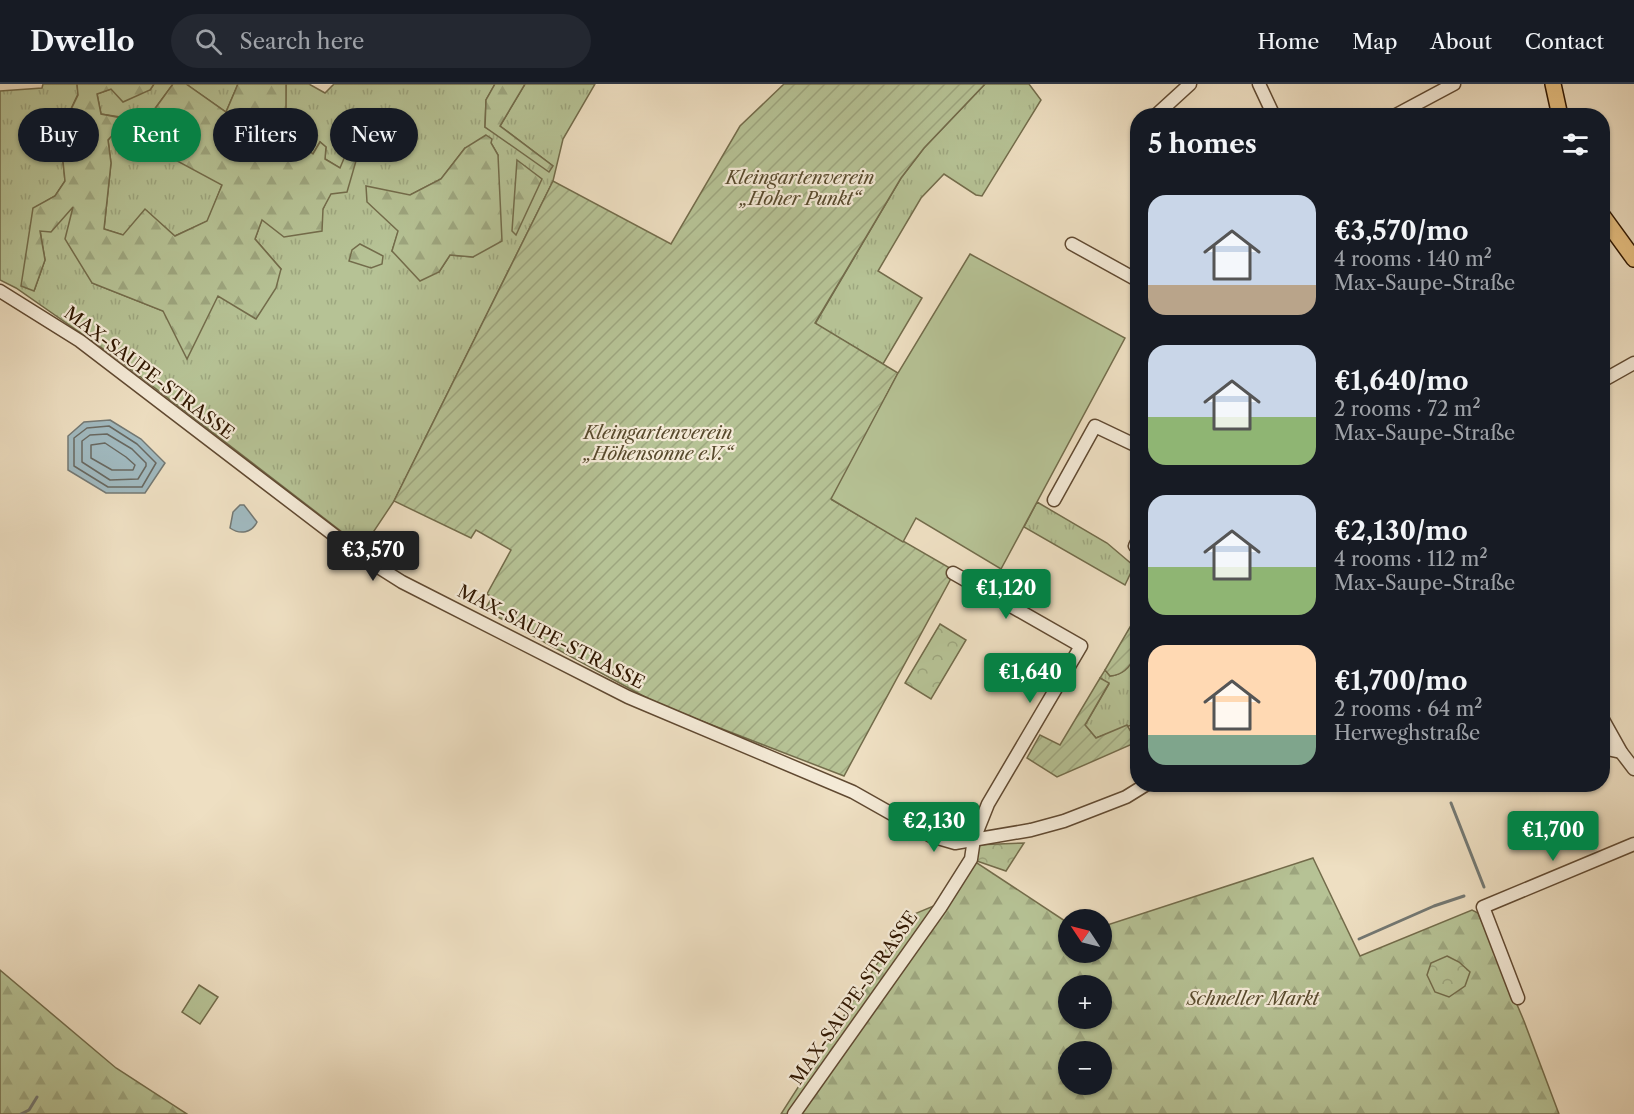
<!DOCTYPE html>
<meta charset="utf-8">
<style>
body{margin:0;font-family:"Libre Caslon Text",serif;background:#242831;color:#f1f3f6;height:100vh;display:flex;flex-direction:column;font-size:22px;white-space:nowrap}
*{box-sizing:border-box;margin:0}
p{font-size:20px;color:#9ea1a6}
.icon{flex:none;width:33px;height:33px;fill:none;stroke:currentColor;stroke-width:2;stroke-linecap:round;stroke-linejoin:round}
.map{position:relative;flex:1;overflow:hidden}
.details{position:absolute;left:1130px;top:24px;width:480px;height:684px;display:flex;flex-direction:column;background:#171b24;border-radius:24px;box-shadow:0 2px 4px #0004}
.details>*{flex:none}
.guide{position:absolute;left:18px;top:24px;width:570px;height:54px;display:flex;gap:12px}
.needle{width:39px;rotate:305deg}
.buttons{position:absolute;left:1058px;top:825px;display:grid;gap:12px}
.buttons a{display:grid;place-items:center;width:54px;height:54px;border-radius:50%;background:#171b24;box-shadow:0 2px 4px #0004;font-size:30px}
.price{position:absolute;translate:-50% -51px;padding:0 14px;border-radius:6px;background:#0b8043;color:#fff;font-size:20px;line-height:39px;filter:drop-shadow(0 2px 3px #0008)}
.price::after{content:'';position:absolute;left:50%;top:36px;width:18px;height:14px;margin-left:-9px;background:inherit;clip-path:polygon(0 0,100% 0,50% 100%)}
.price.selected{background:#222;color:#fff}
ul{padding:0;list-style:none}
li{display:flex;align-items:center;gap:18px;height:150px;padding:0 18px}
li span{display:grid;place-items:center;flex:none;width:168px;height:120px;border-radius:18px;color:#555}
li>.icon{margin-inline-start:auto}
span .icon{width:72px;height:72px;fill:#fffc;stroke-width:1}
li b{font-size:26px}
h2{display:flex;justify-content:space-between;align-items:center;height:72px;padding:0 18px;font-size:26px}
.pill{padding:0 21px;border-radius:27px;background:#171b24;box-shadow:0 2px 4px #0004;font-size:21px;line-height:54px}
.pill.selected{background:#0b8043;color:#fff}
header{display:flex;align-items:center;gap:36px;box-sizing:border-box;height:84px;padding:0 30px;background:#171b24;border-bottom:2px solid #363941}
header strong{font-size:28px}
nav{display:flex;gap:33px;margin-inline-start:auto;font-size:21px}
.search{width:420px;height:54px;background:#242831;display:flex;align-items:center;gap:15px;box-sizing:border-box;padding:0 21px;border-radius:33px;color:#9ea1a6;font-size:22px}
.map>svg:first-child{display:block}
.grass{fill:url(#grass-tufts);stroke:#736c4b;stroke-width:1.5;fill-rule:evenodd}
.forest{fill:url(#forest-firs);stroke:#736c4b;stroke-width:1.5;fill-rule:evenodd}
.park{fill:url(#park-crowns);stroke:#736c4b;stroke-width:1.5}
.garden{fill:url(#garden-furrows);stroke:#736c4b;stroke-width:1.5}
.pitch{fill:#b6c295;stroke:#736c4b;stroke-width:1.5}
.water{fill:#a0b9bf;stroke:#737873;stroke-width:1.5}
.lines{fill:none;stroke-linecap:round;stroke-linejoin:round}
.shore{stroke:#686860;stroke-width:1.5}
.stream{stroke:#737873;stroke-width:3}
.minor-casing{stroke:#604931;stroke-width:15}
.major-casing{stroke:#301701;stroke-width:18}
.minor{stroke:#f4ead7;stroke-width:12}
.major{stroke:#e7c081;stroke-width:15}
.labels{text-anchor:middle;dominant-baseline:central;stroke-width:4.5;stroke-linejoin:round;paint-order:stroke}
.park-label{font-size:18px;font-style:italic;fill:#584a2d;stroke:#f4ead7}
.street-label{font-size:18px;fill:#301701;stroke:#f4ead7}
</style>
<header>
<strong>Dwello</strong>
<div class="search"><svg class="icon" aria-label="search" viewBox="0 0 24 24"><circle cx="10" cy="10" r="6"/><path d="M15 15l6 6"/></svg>Search here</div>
<nav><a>Home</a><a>Map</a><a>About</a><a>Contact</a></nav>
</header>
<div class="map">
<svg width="1634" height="1030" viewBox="0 0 1634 1030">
<defs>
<pattern id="grass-tufts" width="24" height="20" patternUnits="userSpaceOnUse" patternTransform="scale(1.5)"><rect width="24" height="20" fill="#b6c295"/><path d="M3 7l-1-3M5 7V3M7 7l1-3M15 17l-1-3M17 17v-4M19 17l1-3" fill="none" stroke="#9da67f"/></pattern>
<pattern id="forest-firs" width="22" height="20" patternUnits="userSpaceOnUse" patternTransform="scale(1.5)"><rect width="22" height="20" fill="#b6c295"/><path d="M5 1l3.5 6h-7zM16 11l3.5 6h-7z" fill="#9da67f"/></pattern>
<pattern id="park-crowns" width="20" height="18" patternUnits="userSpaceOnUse" patternTransform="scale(1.5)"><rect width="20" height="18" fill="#b6c295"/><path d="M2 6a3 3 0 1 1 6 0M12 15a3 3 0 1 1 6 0" fill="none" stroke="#9da67f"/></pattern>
<pattern id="garden-furrows" width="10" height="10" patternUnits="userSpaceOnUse" patternTransform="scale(1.5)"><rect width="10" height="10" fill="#b6c295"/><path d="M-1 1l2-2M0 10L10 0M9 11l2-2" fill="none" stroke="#9da67f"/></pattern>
</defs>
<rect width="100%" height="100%" fill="#eedfc2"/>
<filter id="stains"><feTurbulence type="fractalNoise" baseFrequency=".00333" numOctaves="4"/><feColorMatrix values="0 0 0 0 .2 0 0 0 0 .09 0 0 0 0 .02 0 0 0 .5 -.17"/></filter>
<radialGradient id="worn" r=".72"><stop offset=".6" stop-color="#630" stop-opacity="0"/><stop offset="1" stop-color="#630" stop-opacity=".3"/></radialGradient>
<g class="grass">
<path d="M43,0h34l1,10 -18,38 5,49 -10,15 -22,13 1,82 11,-31 -5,-30 34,-24 18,77 71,28 56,-15 62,-27 -26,-30 7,-20 61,-10 17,-41 -15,-9 1,-12 -6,-5 -7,12 -28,-21 1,-49h23l16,9 9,-9h161l-9,16 -1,27 68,39 -53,-40 25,-42h70l-32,55 -10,42 -159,320 -30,45 -5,-1 -247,-190 -96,-67 -16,-8v-189l42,-3zM491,59l7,12 -25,102 -23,-2 -11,17 -47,-21 18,-56 31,-16 24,-31z"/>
<path d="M154,0h19l-19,26 68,75 -14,36 -33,15 -52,-1 -19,-6 7,-66 -3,-23 19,-22 -26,-4 -4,-20 14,-5 39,1z"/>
<path d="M186,0h52l-12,28z"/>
<path d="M985,0h44l12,16 -59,96 -6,-1 -32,-21 -23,24 -43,73 44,27 -39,66 -68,-40 86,-146 23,-30z"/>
<path d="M1037,418l70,41 27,23 -9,19 -101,-58z"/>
<path d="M1131,578l6,5v56l-41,15 -11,-13 24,-41 -9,-6 5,-8 5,6c10,-1 15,-6 21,-14z"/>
<path d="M929,730l26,13v6c-11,4 -25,-1 -33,-9l3,-7z"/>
</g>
<g class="forest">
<path d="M77,0h77l-4,6 -27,12 -12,-13 -14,5 4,20 26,5 -19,21 3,23 -7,66 19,6 22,-26 30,27 32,-15 15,-36 -82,-44 14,-31 19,-26h13l40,28 12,-28h48v49l27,21 7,-12 6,5 -1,12 15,9 5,-12 11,5 -9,31 -16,2 -8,15 -1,22 -38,6 -22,-17 -7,19 26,30 -5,19 -20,31 -38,-23 -31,63 -24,-48 -71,-28 -27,-44 8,-32 -22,25 -11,-1 5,29 -11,31 -13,-5 12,-78 22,-12 10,-15 -5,-49 18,-37z"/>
<path d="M495,0h30l-25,42 53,40 -4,6 -64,-45 1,-27z"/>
<path d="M486,51l6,4 -1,4 7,12 4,86 -29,16 -23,-2 -11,17 -19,9 -28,-30 6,-20 -31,-29 -1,-16 44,9 31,-16 24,-31z"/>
<path d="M517,76l25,19 -26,56 -4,-4z"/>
<path d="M360,160l23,12 -1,8 -11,4 -22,-7 3,-11z"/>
<path d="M1313,774l47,98 112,-46 6,3 46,108 35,93h-778l126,-197 34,-14 30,-44 97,64v29h33v-25zM1068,902h33v32h-33zM1068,968h33v32h-33z"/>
<path d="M0,886l116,98 71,46h-187z"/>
</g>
<g class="park">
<path d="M940,540l26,16 -35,59 -26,-16z"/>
<path d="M1024,759l-18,28 -35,-12 2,-14z"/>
<path d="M1447,872l12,6 11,10 -5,14 -16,11 -14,-5 -8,-17 4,-12z"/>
</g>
<g class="garden">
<path d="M784,0h201l-61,64 -23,30 -86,145 83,50 -66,127 123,71 -111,205 -184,-71 -175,-95 7,-13 -5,-3 24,-44 -35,-20 -5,8 -77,-37 159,-320 118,63 69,-118z"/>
<path d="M1137,531c0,22 4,58 -27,61l-5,-6z"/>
<path d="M1100,594l9,5 -24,42 11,13 31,-13 10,17 -80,35 -30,-19 13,-23 20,10z"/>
</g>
<g class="pitch">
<path d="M970,170l155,84 -124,231 -85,-51 -13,24 -72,-43 67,-126z"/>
<path d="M199,901l19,12 -18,27 -18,-12z"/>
</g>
<g class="water">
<path d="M110,336l31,19 24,24 -20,30h-39l-38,-23v-34l16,-14z"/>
<path d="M240,421h4l13,17c-5,11 -17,13 -27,6l3,-16z"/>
</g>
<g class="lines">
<g class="shore">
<path d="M109,342l28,18 19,19 -14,24h-34l-34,-21v-28l13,-10z"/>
<path d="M107,350l25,15 14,14v3l-8,13 -28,1 -28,-18v-21l8,-6z"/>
<path d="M105,359l21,14 9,8 -2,5h-21l-21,-12v-13z"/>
</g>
<g class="stream">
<path d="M1451,719l33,84"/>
<path d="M1359,855l75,-33 30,-10"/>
<path d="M21,1030l8,-4 8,-13"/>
</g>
<defs>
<g id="minor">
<path d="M1259,0l15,32"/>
<path d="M1155,32l35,-32"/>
<path d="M1394,32l60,-32"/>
<path d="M1072,160l65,36"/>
<path d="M0,207l80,50 284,217 38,24 226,115 225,95 78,44 24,7 76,-13 33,-9 62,-24 21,-13"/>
<path d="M1602,297l32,-18"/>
<path d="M1054,416l41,-74 42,20"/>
<path d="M1135,462l2,-4"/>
<path d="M1602,634l19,34 13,17"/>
<path d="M1602,664l19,4"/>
<path d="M1518,914l-35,-91 151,-63"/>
<path d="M794,1030l146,-206 31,-49 3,-20 14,-35 93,-158 -128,-73"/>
</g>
<g id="major">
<path d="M1553,0l7,32"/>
<path d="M1602,131l32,44"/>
</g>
</defs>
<use href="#minor" class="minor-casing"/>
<use href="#major" class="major-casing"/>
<use href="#minor" class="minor"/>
<use href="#major" class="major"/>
</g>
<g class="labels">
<g class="park-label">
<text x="800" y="94">Kleingartenverein<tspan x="800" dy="21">„Hoher Punkt“</tspan></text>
<text x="658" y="349">Kleingartenverein<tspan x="658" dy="21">„Höhensonne e.V.“</tspan></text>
<text x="1253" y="915">Schneller Markt</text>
</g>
<g class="street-label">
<text transform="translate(149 289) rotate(37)">MAX-SAUPE-STRASSE</text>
<text transform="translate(551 553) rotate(27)">MAX-SAUPE-STRASSE</text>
<text transform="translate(854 914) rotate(-55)">MAX-SAUPE-STRASSE</text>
</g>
</g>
<rect width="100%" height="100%" filter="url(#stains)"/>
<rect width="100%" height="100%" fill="url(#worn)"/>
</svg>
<div class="buttons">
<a><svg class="needle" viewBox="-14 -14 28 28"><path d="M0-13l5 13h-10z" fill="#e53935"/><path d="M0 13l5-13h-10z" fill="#9ea1a6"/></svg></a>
<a>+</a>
<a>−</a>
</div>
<b class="price selected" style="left:373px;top:498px">€3,570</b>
<b class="price" style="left:1006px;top:536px">€1,120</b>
<b class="price" style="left:1030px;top:620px">€1,640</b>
<b class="price" style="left:934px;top:769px">€2,130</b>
<b class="price" style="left:1553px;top:778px">€1,700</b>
<div class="guide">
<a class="pill">Buy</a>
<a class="pill selected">Rent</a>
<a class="pill">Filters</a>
<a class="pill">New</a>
</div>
<section class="details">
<h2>5 homes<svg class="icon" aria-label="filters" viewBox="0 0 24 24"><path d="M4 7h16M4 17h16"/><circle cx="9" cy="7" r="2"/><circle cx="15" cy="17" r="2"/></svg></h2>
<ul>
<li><span style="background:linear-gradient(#c9d6e8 75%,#b9a48a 0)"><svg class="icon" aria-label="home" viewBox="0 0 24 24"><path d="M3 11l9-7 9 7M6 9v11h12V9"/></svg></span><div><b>€3,570/mo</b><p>4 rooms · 140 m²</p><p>Max-Saupe-Straße</p></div></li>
<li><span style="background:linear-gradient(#c9d6e8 60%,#8fb573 0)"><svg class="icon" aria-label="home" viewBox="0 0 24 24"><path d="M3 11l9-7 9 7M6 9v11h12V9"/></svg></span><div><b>€1,640/mo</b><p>2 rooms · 72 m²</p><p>Max-Saupe-Straße</p></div></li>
<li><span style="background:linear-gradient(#c9d6e8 60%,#8fb573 0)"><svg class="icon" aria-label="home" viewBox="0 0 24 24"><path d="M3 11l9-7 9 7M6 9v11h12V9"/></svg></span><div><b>€2,130/mo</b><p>4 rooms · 112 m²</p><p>Max-Saupe-Straße</p></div></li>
<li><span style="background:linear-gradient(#ffd9b3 75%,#7fa58c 0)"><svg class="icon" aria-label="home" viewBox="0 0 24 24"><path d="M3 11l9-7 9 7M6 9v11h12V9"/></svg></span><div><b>€1,700/mo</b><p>2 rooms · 64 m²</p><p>Herweghstraße</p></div></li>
</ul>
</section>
</div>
